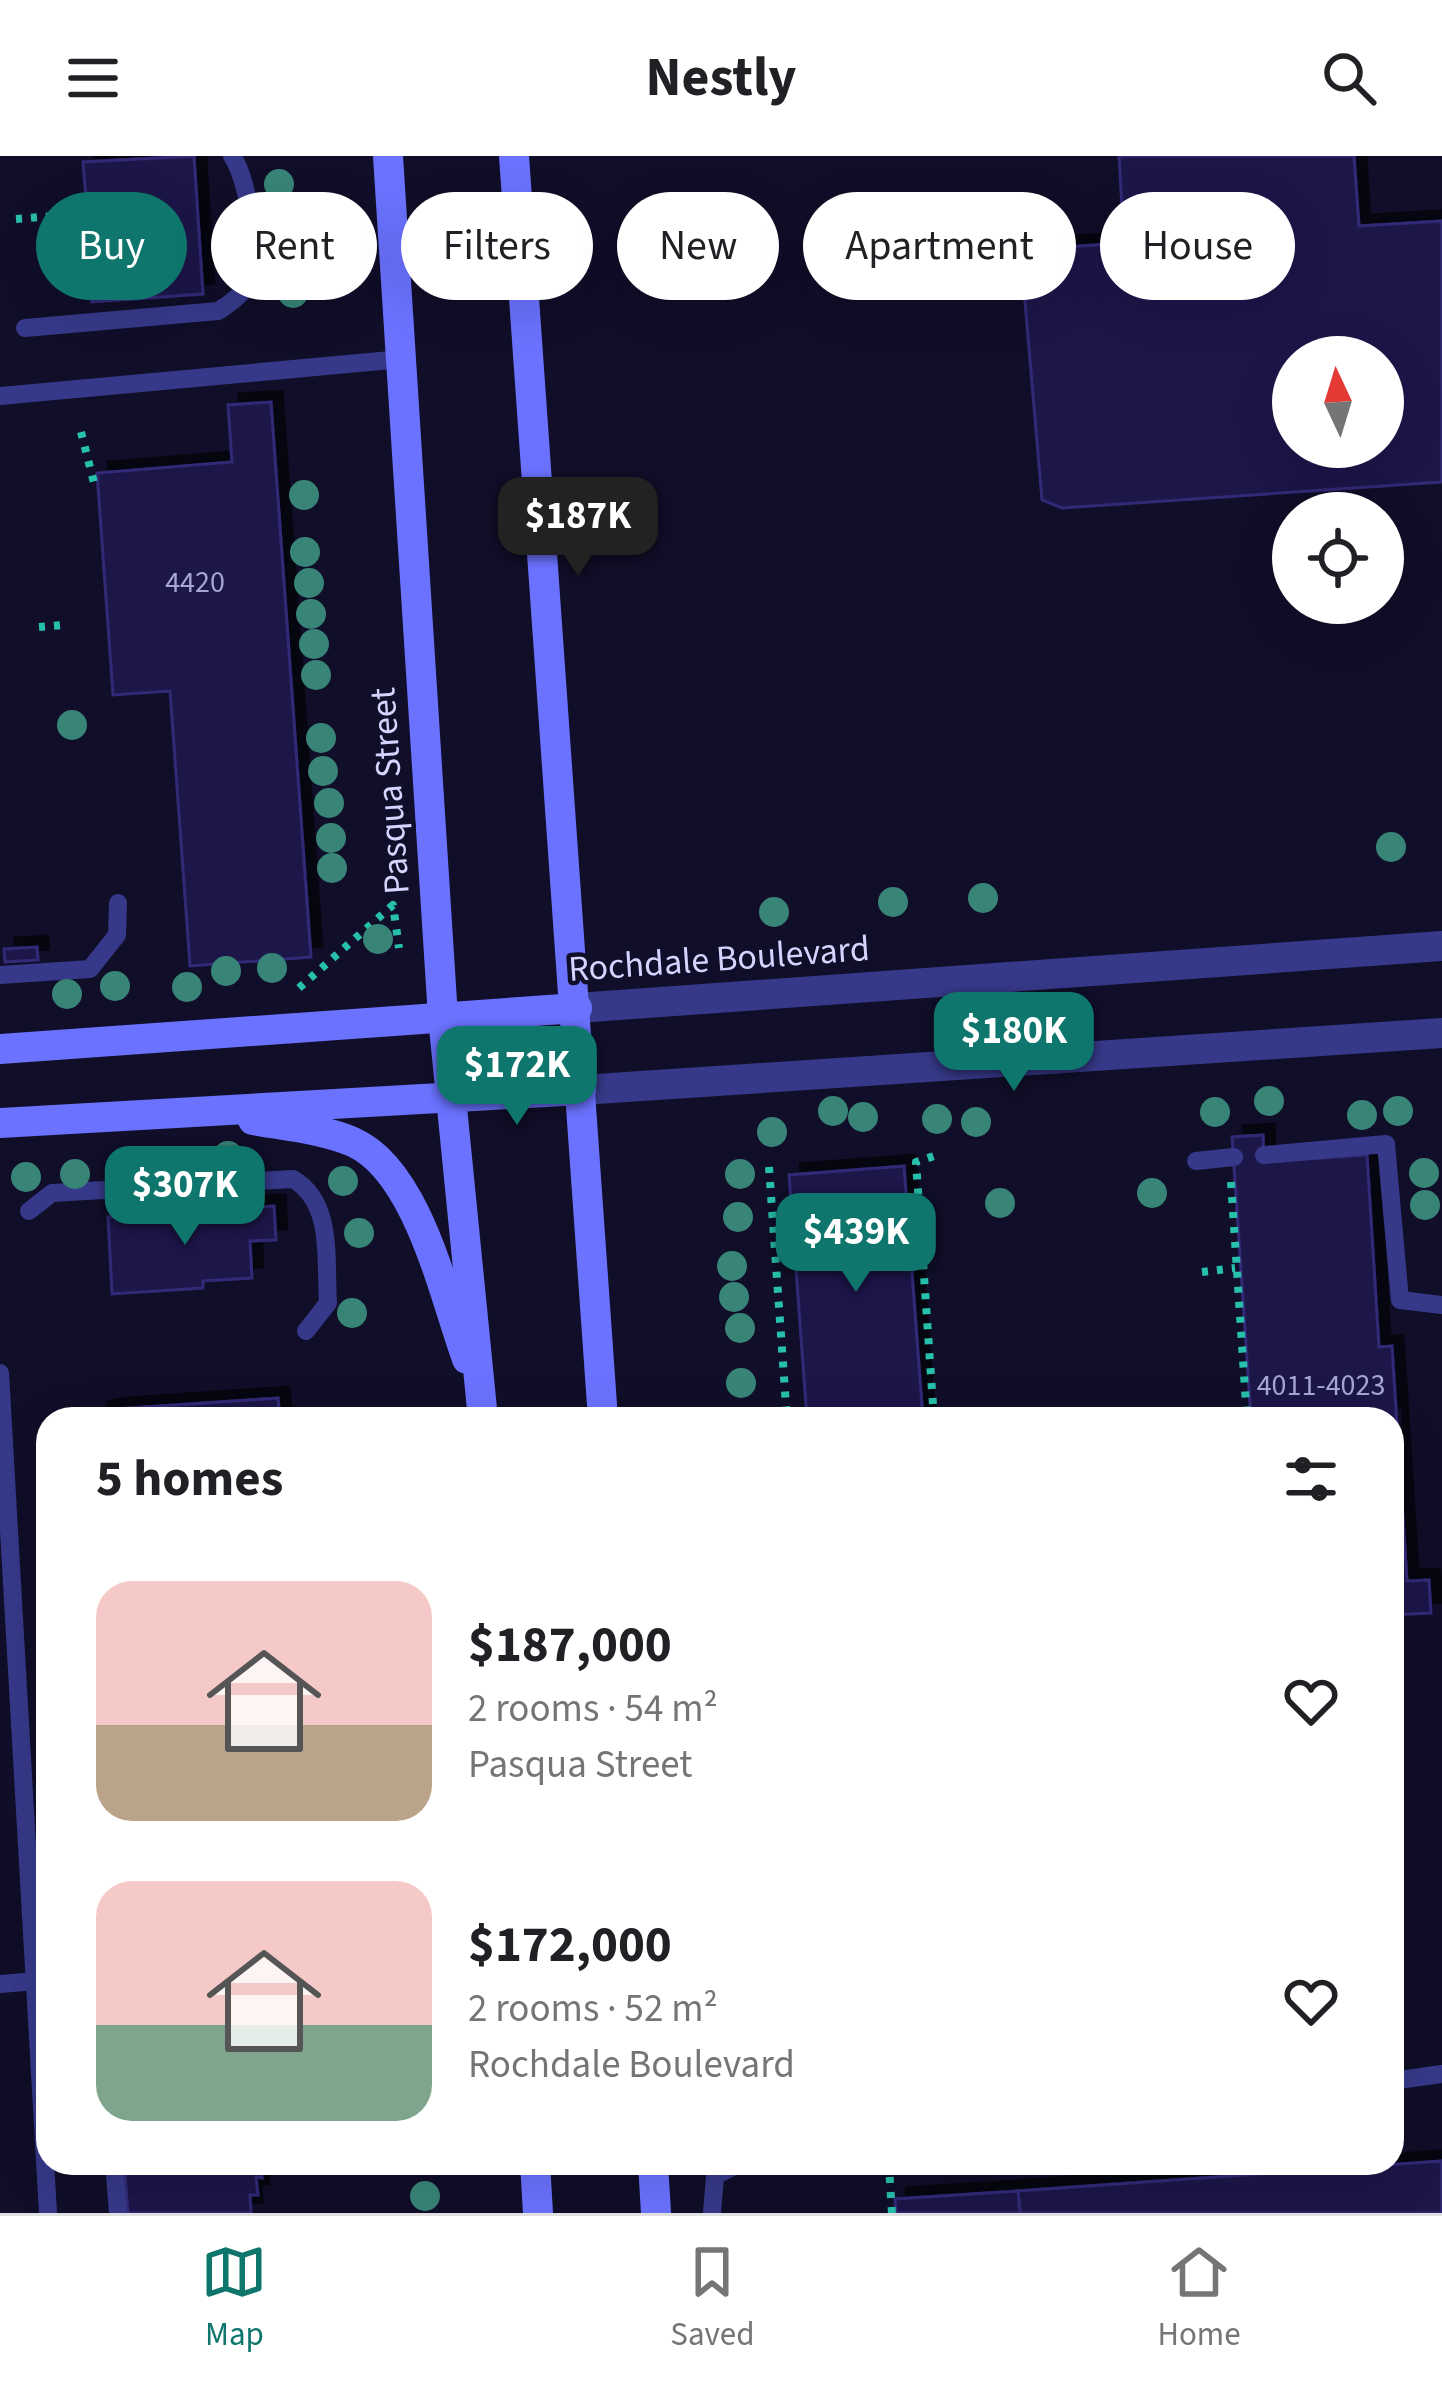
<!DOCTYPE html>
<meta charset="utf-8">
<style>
body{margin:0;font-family:"Source Sans 3",sans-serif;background:#f2f2f2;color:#202124;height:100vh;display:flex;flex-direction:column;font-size:45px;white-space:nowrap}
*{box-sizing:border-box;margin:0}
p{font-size:39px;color:#757577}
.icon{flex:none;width:66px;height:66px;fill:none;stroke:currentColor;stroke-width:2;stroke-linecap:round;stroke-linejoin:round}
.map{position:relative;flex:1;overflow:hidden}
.drawer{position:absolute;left:36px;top:1251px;width:1368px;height:768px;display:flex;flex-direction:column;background:#fff;border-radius:36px;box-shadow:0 12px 48px #0002}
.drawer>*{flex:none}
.guide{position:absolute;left:36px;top:36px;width:1371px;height:108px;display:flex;gap:24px}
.needle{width:78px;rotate:356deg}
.controls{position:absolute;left:1272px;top:180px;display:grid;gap:24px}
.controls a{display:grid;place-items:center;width:132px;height:132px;border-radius:50%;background:#fff;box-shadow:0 12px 48px #0002;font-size:60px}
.price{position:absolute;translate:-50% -102px;padding:0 27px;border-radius:24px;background:#0f766e;color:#fff;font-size:39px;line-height:78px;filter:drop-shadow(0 3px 6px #0008)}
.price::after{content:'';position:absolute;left:50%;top:72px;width:36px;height:27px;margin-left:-18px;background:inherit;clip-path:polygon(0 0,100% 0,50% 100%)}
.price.current{background:#222;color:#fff}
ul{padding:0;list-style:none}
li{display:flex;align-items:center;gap:36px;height:300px;padding:0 60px}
li span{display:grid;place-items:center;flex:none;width:336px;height:240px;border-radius:36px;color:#555}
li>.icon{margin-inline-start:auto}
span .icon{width:144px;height:144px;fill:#fffc;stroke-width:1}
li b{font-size:51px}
h2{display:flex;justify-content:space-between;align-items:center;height:144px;padding:0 60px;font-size:51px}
.tag{padding:0 42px;border-radius:54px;background:#fff;box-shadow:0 12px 48px #0002;font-size:42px;line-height:108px}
.tag.current{background:#0f766e;color:#fff}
header{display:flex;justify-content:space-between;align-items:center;height:156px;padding:0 60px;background:#fff;font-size:54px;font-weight:700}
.dock{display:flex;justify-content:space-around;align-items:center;height:168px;border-top:3px solid #e0e0e0;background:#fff;font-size:33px;color:#757577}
.dock a{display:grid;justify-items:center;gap:6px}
.dock .current{color:#0f766e}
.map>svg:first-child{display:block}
.building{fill:#1f194a;stroke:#332977;stroke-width:3;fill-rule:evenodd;filter:url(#shadow)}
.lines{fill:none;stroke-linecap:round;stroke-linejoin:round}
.path{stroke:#27c0ac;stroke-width:8;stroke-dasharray:6 9;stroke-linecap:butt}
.service{stroke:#363989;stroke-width:18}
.tertiary{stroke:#363989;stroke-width:30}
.secondary{stroke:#6b72ff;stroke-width:30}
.tree{fill:#388578}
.labels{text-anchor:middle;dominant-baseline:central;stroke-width:9;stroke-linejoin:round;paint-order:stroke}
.number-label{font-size:30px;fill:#a8a5d2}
.street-label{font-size:36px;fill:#d6d4ff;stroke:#100e28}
</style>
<header><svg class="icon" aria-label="menu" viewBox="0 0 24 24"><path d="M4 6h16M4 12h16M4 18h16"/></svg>Nestly<svg class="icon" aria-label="search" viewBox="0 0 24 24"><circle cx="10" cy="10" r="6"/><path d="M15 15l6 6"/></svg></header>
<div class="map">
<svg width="1442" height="2057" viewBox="0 0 1442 2057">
<defs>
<filter id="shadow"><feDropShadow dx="11" dy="-11" stdDeviation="0" flood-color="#0009"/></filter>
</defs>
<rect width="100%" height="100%" fill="#100e28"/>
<g class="building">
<path d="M194,0l9,138 -111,8 -3,-40h-10l-4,-49 12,-1 -4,-50z"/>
<path d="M1119,0h235l5,70 83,-5v261l-380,26 -20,-8 -19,-221 11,-19 17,-12 73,-5zM1293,201h90v90h-90z"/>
<path d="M271,246l40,555 -121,9 -20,-275 -57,4 -16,-222 135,-11 -4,-57z"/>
<path d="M37,791l1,13 -33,2 -1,-13z"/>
<path d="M1263,979l1,27 103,-7 12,192 13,-1 15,235 22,-1 2,33 -39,2v-196h-141l-19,-282z"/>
<path d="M904,1010l19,253h-116l-18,-244z"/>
<path d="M274,1050l2,34 -26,1 2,37 -49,3v7l-91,6 -4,-77z"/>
<path d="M278,1242l2,21h-183l-1,-6 19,-4z"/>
<path d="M1442,2005v52h-422l-2,-22z"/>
<path d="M124,2007h136l2,15 -6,-1 2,18h-8l1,18h-123z"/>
<path d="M1018,2035l2,22h-124l-1,-14z"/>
</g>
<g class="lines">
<g class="path">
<path d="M16,63l51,-4"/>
<path d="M81,276l13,51"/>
<path d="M39,471l23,-2"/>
<path d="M299,832l94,-83 6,43"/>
<path d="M769,1011l18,252"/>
<path d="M1231,1026l16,237"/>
<path d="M1202,1116l33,-4"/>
<path d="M934,1263l-18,-257 21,-7"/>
<path d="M892,2057l-3,-46 45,-4"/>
</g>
<g class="service">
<path d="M25,172l193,-17c13,-8 27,-18 33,-34 9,-25 -4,-100 -19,-121"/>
<path d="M0,240l402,-37"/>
<path d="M0,819l90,-6 27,-34 1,-32"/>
<path d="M1264,999l122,-11 14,156 42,5"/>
<path d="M1196,1005l38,-4"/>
<path d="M29,1055l23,-18 241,-14c41,24 32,81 35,124l-22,28"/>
<path d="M0,1217l48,840"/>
<path d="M0,1828l36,-3"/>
<path d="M1392,1925l50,-7"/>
<path d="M114,2007l4,50"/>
<path d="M712,2057l3,-37 25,-13"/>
</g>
<g class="tertiary">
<path d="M577,852l865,-62"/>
<path d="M581,934l861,-57"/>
</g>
<g class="secondary">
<path d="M388,0l55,861 40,402"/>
<path d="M514,0l89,1263"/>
<path d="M0,893l577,-41"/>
<path d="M253,964c32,6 70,9 100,22 65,29 91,154 114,217"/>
<path d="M0,967l581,-33"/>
<path d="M535,2007l3,50"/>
<path d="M653,2007l3,50"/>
</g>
</g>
<g class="tree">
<circle cx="279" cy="28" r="15"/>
<circle cx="277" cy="63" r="15"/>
<circle cx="279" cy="93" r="15"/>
<circle cx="293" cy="137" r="15"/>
<circle cx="304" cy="339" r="15"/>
<circle cx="305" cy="396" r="15"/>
<circle cx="309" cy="427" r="15"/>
<circle cx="311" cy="458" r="15"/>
<circle cx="314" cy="488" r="15"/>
<circle cx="316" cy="519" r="15"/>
<circle cx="72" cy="569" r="15"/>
<circle cx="321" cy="582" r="15"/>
<circle cx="323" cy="615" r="15"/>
<circle cx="329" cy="647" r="15"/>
<circle cx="331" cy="682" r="15"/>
<circle cx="1391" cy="691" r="15"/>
<circle cx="332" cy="712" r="15"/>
<circle cx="983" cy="742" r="15"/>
<circle cx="893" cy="746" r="15"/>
<circle cx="774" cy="756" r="15"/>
<circle cx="378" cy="783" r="15"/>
<circle cx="272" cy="812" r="15"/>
<circle cx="226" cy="815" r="15"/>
<circle cx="115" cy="830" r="15"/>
<circle cx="187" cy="831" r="15"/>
<circle cx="67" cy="838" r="15"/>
<circle cx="1269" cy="945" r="15"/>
<circle cx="833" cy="955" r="15"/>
<circle cx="1398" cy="955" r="15"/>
<circle cx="1215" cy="956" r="15"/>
<circle cx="1362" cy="959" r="15"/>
<circle cx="863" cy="961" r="15"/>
<circle cx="937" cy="963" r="15"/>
<circle cx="976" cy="966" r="15"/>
<circle cx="772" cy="976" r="15"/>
<circle cx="228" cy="1000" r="15"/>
<circle cx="180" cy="1012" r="15"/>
<circle cx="128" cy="1014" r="15"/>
<circle cx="1424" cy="1017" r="15"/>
<circle cx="75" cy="1018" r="15"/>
<circle cx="740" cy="1018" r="15"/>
<circle cx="26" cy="1021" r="15"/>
<circle cx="343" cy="1025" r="15"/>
<circle cx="1152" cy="1037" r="15"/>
<circle cx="1000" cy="1047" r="15"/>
<circle cx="1425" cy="1049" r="15"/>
<circle cx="738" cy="1061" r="15"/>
<circle cx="359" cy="1077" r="15"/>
<circle cx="732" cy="1110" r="15"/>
<circle cx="734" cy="1141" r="15"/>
<circle cx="352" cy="1157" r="15"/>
<circle cx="740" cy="1172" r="15"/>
<circle cx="741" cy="1227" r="15"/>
<circle cx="425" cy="2040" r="15"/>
</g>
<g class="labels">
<g class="number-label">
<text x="195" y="426">4420</text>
<text x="1321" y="1229">4011-4023</text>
</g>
<g class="street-label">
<text transform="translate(390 635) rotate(-94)">Pasqua Street</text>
<text transform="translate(719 803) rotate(-4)">Rochdale Boulevard</text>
</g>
</g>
</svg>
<div class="controls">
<a><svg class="needle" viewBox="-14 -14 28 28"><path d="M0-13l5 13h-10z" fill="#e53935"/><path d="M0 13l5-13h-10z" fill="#757577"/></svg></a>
<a><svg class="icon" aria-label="locate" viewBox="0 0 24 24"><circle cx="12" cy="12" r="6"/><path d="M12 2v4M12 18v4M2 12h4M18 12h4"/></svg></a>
</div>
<b class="price current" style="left:578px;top:423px">$187K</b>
<b class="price" style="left:1014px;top:938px">$180K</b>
<b class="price" style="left:517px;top:972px">$172K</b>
<b class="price" style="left:185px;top:1092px">$307K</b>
<b class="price" style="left:856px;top:1139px">$439K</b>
<div class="guide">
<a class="tag current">Buy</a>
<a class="tag">Rent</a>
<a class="tag">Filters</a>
<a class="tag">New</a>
<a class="tag">Apartment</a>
<a class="tag">House</a>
</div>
<section class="drawer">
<h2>5 homes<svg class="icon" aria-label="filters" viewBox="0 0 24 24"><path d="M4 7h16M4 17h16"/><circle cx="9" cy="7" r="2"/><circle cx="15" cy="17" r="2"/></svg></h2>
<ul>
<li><span style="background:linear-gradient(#f6c9c9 60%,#b9a48a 0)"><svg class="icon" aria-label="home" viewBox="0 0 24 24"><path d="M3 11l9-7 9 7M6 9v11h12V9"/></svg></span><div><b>$187,000</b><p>2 rooms · 54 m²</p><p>Pasqua Street</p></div><svg class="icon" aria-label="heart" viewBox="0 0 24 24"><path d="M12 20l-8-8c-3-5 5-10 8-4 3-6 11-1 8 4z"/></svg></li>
<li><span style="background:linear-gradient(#f6c9c9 60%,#7fa58c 0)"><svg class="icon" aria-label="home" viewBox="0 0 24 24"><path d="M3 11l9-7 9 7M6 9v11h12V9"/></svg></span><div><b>$172,000</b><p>2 rooms · 52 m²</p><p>Rochdale Boulevard</p></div><svg class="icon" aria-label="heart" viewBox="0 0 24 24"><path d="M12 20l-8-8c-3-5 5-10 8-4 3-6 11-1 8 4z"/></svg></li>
</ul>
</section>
</div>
<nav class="dock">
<a class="current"><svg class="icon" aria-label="map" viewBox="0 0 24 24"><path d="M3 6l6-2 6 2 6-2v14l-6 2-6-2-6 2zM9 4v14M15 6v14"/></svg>Map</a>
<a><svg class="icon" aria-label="saved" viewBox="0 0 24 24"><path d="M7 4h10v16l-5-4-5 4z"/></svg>Saved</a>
<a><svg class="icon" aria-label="home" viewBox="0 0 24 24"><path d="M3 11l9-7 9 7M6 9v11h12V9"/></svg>Home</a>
</nav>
